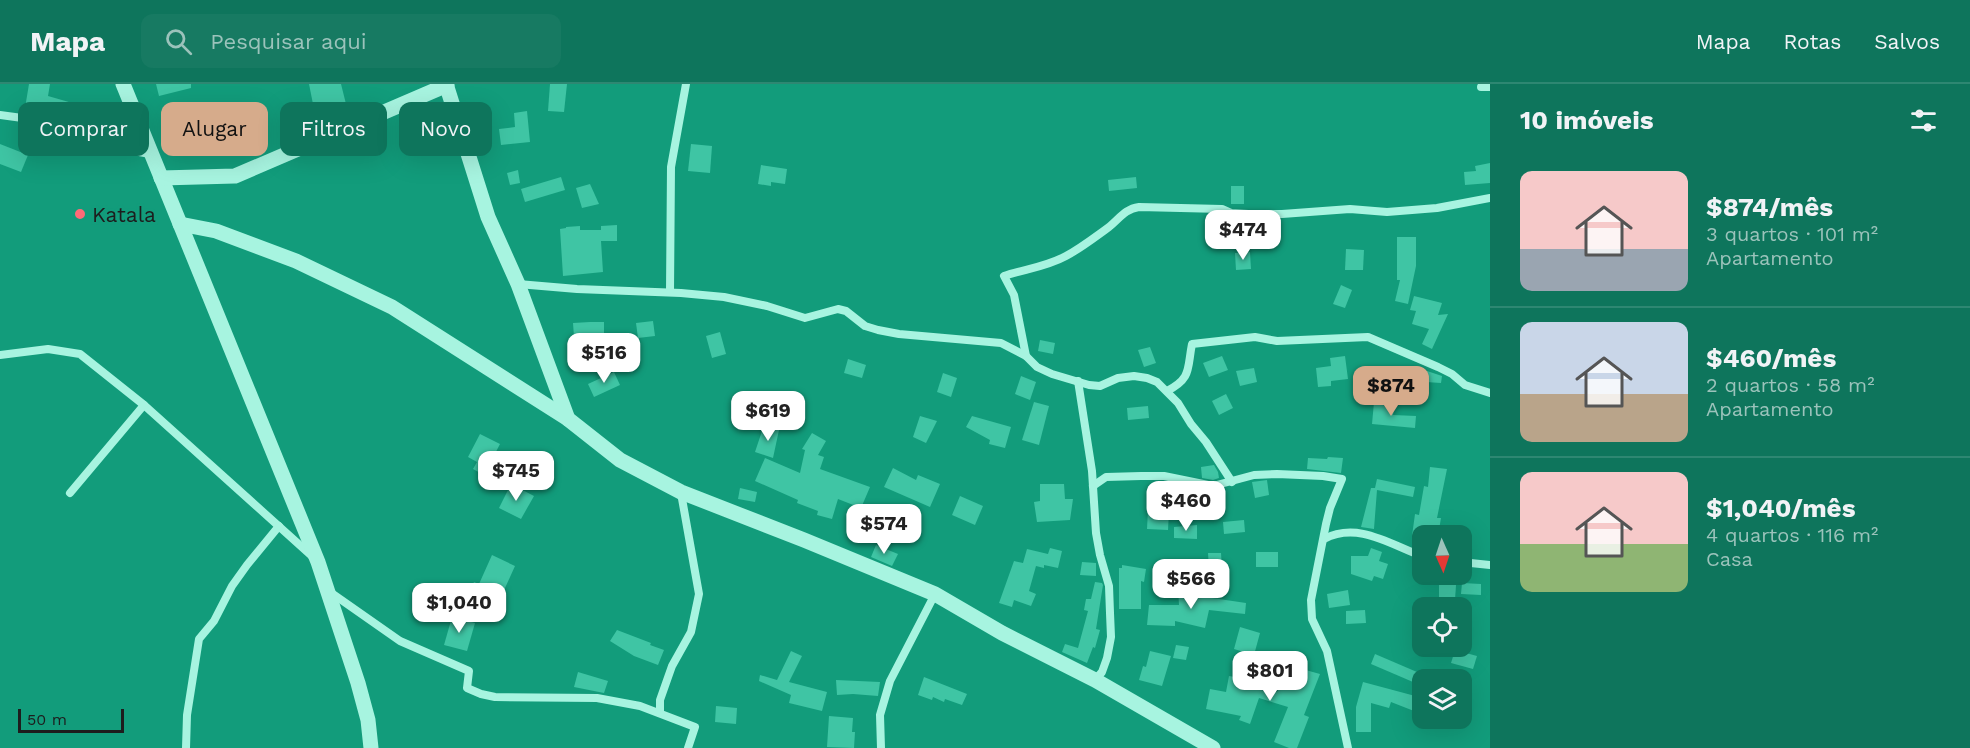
<!DOCTYPE html>
<html lang="pt">
<meta charset="utf-8">
<style>
body{margin:0;font-family:"Work Sans",sans-serif;background:#177a62;color:#f1f3f6;height:100vh;display:flex;flex-direction:column;font-size:22px;white-space:nowrap}
*{box-sizing:border-box;margin:0}
p{font-size:20px;color:#9bc3bb}
.icon{flex:none;width:33px;height:33px;fill:none;stroke:currentColor;stroke-width:2;stroke-linecap:round;stroke-linejoin:round}
.map{position:relative;flex:1;overflow:hidden}
.side{display:flex;flex-direction:column;background:#0e755c;width:480px}
.side>*{flex:none}
.top-card{position:absolute;left:18px;top:18px;width:570px;height:54px;display:flex;gap:12px}
.needle{width:39px;rotate:177deg}
.fabs{position:absolute;left:1412px;top:441px;display:grid;gap:12px}
.fabs a{display:grid;place-items:center;width:60px;height:60px;border-radius:12px;background:#0e755c;box-shadow:0 6px 24px #0002;font-size:30px}
.scale{position:absolute;left:18px;bottom:15px;width:106px;box-sizing:border-box;padding-left:6px;border:3px solid #1d1d1d;border-top:0;font-size:16px;line-height:21px;white-space:nowrap;color:#1d1d1d;-webkit-text-stroke:4px #129c7b;paint-order:stroke}
.price{position:absolute;translate:-50% -51px;padding:0 14px;border-radius:12px;background:#fff;color:#222;font-size:20px;line-height:39px;filter:drop-shadow(0 2px 3px #0008)}
.price::after{content:'';position:absolute;left:50%;top:36px;width:18px;height:14px;margin-left:-9px;background:inherit;clip-path:polygon(0 0,100% 0,50% 100%)}
.price.on{background:#d6ab8b;color:#111}
ul{padding:0;list-style:none}
li{display:flex;align-items:center;gap:18px;height:150px;padding:0 30px}
li+li{border-top:2px solid #2e8772}
li span{display:grid;place-items:center;flex:none;width:168px;height:120px;border-radius:12px;color:#555}
li>.icon{margin-inline-start:auto}
span .icon{width:72px;height:72px;fill:#fffc;stroke-width:1}
li b{font-size:26px}
h2{display:flex;justify-content:space-between;align-items:center;height:72px;padding:0 30px;font-size:26px}
.tag{padding:0 21px;border-radius:12px;background:#0e755c;box-shadow:0 6px 24px #0002;font-size:21px;line-height:54px}
.tag.on{background:#d6ab8b;color:#111}
header{display:flex;align-items:center;gap:36px;box-sizing:border-box;height:84px;padding:0 30px;background:#0e755c;border-bottom:2px solid #2e8772}
header strong{font-size:28px}
nav{display:flex;gap:33px;margin-inline-start:auto;font-size:21px}
.search{width:420px;height:54px;background:#177a62;display:flex;align-items:center;gap:15px;box-sizing:border-box;padding:0 21px;border-radius:12px;color:#9bc3bb;font-size:22px}
main{display:flex;flex:1;min-height:0}
.map>svg:first-child{display:block}
.building{fill:#3fc5a4}
.lines{fill:none;stroke-linecap:round;stroke-linejoin:round}
.lane{stroke:#a7f4e0;stroke-width:8}
.street{stroke:#a7f4e0;stroke-width:15}
.poi-dot{fill:#ff6a77;stroke:#129c7b;stroke-width:2}
.labels{text-anchor:middle;dominant-baseline:central;stroke-width:6;stroke-linejoin:round;paint-order:stroke}
.poi-label{font-size:21px;fill:#1d1d1d;stroke:#129c7b;text-anchor:start}
</style>
<header>
<strong>Mapa</strong>
<div class="search"><svg class="icon" aria-label="search" viewBox="0 0 24 24"><circle cx="10" cy="10" r="6"/><path d="M15 15l6 6"/></svg>Pesquisar aqui</div>
<nav><a>Mapa</a><a>Rotas</a><a>Salvos</a></nav>
</header>
<main>
<div class="map">
<svg width="1490" height="664" viewBox="0 0 1490 664">
<rect width="100%" height="100%" fill="#129c7b"/>
<g class="building">
<path d="M29,0h21l-2,12 66,19 -3,14 -55,-14 1,-2 -32,-5z"/>
<path d="M156,0h35v4l-32,8z"/>
<path d="M309,0h32l6,24 -32,6z"/>
<path d="M550,0h17l-3,28 -16,-1z"/>
<path d="M527,27l3,31 -29,3 -2,-16 16,-2 -1,-14z"/>
<path d="M0,60l28,11 -7,17 -21,-8z"/>
<path d="M691,60l21,2 -2,27 -22,-2z"/>
<path d="M1490,79v20l-25,2 -1,-13 12,-1 -1,-5z"/>
<path d="M761,81l26,4 -2,15 -14,-2v4l-13,-2z"/>
<path d="M518,86l2,13 -10,2 -3,-12z"/>
<path d="M561,93l4,13 -40,12 -4,-13z"/>
<path d="M1136,93l1,11 -28,3 -1,-11z"/>
<path d="M590,100l9,20 -17,4 -6,-20z"/>
<rect x="1231" y="102" width="13" height="18"/>
<path d="M1208,131l14,1v15h-14z"/>
<path d="M617,141v16h-16l2,31 -40,4 -3,-47 6,-1v-1l14,-1v4h21v-4z"/>
<path d="M1397,153h19v29l-8,38 -13,-3 5,-21h-3z"/>
<path d="M1346,165l18,1 -1,20h-18z"/>
<path d="M1250,168l1,17 -15,1 -1,-17z"/>
<path d="M1341,201l11,5 -7,18 -12,-4z"/>
<path d="M1414,212l28,7 -4,12 10,-1 -16,35 -10,-5 7,-15 -17,-5 4,-13 -6,-1z"/>
<path d="M653,237l2,15 -17,2 -2,-15z"/>
<path d="M590,238h14v16l-13,1v-3l-17,1 -1,-14z"/>
<path d="M720,248l6,22 -14,4 -6,-22z"/>
<path d="M1040,256l15,3 -2,11 -15,-3z"/>
<path d="M637,260l3,16 -12,2 -2,-16z"/>
<path d="M1150,263l6,16 -12,4 -6,-17z"/>
<path d="M1222,272l6,14 -19,7 -6,-14z"/>
<path d="M1345,272l3,23 -17,2v5l-13,1 -2,-19 15,-2 -1,-8z"/>
<path d="M848,275l18,6 -4,13 -18,-5z"/>
<path d="M1254,284l3,14 -17,4 -4,-15z"/>
<path d="M1427,287l15,5 -1,7 -15,-1z"/>
<path d="M614,288l6,13 -26,12 -6,-13z"/>
<path d="M943,289l14,5 -6,19 -14,-5z"/>
<path d="M1363,291l18,2 -2,20 -18,-2z"/>
<path d="M1021,292l15,6 -6,18 -15,-6z"/>
<path d="M1226,310l7,14 -14,7 -7,-14z"/>
<path d="M1034,318l15,4 -10,39 -17,-5z"/>
<path d="M1374,318l21,2 -2,11 23,1 -1,12 -43,-4z"/>
<path d="M1148,322l1,12 -21,2 -1,-12z"/>
<path d="M920,332l17,5 -11,22 -13,-6z"/>
<path d="M972,332l39,11 -6,21 -16,-4 1,-4 -24,-13z"/>
<path d="M764,341l15,5 -6,28 -18,-6z"/>
<path d="M812,349l14,8 -8,14 6,2 -4,12 50,18 -9,21 -23,-9 -6,20 -15,-4 1,-4 -21,-8 1,-3 -43,-19 10,-23 35,15 5,-23 -3,-1z"/>
<path d="M480,350l20,10 -16,31 -11,-6 4,-7 -9,-5z"/>
<path d="M1328,373l15,1 -2,15 -34,-4 1,-11 19,1z"/>
<path d="M1214,381l4,7 1,6 -6,2 -11,-2 -1,-11z"/>
<path d="M1430,383l17,2 -10,49h4l-3,18h-26l3,-22 4,1 5,-29 4,1z"/>
<path d="M893,384l23,12 2,-5 22,9 -10,23 -46,-20z"/>
<path d="M1377,395l38,8 -2,10 -36,-7 -3,39 -13,-2 10,-39h4z"/>
<path d="M1267,396l2,15 -14,3 -3,-16z"/>
<path d="M511,400l23,12 -13,23 -22,-11z"/>
<path d="M1040,400h24l1,15h8l-3,21 -33,2 -3,-20 6,-1z"/>
<path d="M740,404l17,4 -2,10 -17,-3z"/>
<path d="M960,412l23,10 -8,19 -23,-10z"/>
<path d="M1148,426l21,1 -1,19 -21,-1z"/>
<path d="M1244,436l1,12 -21,2 -1,-12z"/>
<path d="M1197,441v14l-23,-1v-11z"/>
<path d="M876,461l22,9 -6,12 -21,-9z"/>
<path d="M1050,464l12,3 -4,17 -14,-3v3l-8,-2 -7,25 7,3 -5,12 -17,-6 -2,7 -13,-4 15,-42 9,2 4,-14 21,5z"/>
<path d="M1371,464l11,4 -3,9 9,3 -5,15 -9,-3 -2,5 -21,-7v-18h17z"/>
<rect x="1256" y="468" width="22" height="15"/>
<path d="M1208,469h13l1,15h-13z"/>
<path d="M492,471l23,11 -19,42 -28,-13 6,-13 5,2z"/>
<path d="M1082,478l14,1v13l-16,-1z"/>
<path d="M1122,481l24,4 -2,13 -3,-1v28h-22v-41h3z"/>
<path d="M1095,498l7,1 1,2 -7,44 4,1 -5,18 -2,-1 -6,16 -25,-11 3,-8 13,4 10,-37 -4,-1 2,-11h5z"/>
<path d="M1462,499l19,1v11l-20,-1z"/>
<path d="M1439,501h17l-1,15 -16,-1z"/>
<path d="M1192,503v8l54,8 -1,11 -36,-4 -4,18 -30,-7v5l-28,-1 2,-20h30l-1,-17z"/>
<path d="M1348,506l2,15 -21,3 -2,-14z"/>
<path d="M1365,526l1,13 -20,1v-13z"/>
<path d="M452,533l23,6 -8,28 -23,-6z"/>
<path d="M1240,543l20,6 -6,22 -20,-6z"/>
<path d="M617,546l34,13 -1,2 14,5 -6,15 -24,-9 -24,-15z"/>
<path d="M1176,561l13,2 -3,13 -13,-2z"/>
<path d="M1455,566l22,6 -4,13 -22,-6z"/>
<path d="M791,567l11,5 -13,26 38,10 -5,19 -33,-8 2,-8 -32,-14 1,-6 17,5z"/>
<path d="M1150,567l21,5 -9,30 -23,-6 4,-14 3,1z"/>
<path d="M1375,570l49,21 -4,10 -49,-21z"/>
<path d="M1288,582l14,6v-3l18,5 -16,41 5,2 -12,31h-8l-15,-6 14,-35 -29,-9 -9,26 -11,-4 2,-4 -35,-7 4,-20 16,3 3,-16 18,3 -1,4 31,9z"/>
<path d="M578,588l30,9 -4,12 -30,-6z"/>
<path d="M924,593l43,17 -5,11 -17,-6 -1,3 -11,-5 -1,3 -14,-5z"/>
<path d="M836,596l44,2 -2,14 -25,-2 -16,1z"/>
<path d="M1363,598l56,15 -5,14 -23,-9 -2,6 -18,-5v29h-15v-25z"/>
<path d="M716,622l21,2 -1,16 -21,-2z"/>
<path d="M829,632l24,2 -1,14h3l-1,16 -27,-1z"/>
</g>
<g class="lines">
<g class="lane">
<path d="M1481,3h9"/>
<path d="M0,31l37,5 75,27 38,7"/>
<path d="M518,200l59,5 104,4 43,4 43,9 38,12 33,-9 8,2 19,15 13,4 21,4 102,9 25,13"/>
<path d="M670,208l1,-125 15,-83"/>
<path d="M0,271l48,-6 32,5 64,51 169,152"/>
<path d="M1078,297l14,90 4,62 4,22 9,31 1,27 1,24 -4,21 -5,14 -7,8"/>
<path d="M1167,307c25,-13 20,-22 25,-47l63,-7 22,4 91,-4 70,30 14,7 13,11 25,8"/>
<path d="M1232,398l-26,-40 -15,-18 -13,-21 -21,-21 -10,-4 -13,-2 -16,2 -18,8 -11,-1 -37,-11 -15,-7 -11,-11 -12,-61 -10,-19c21,-7 42,-9 62,-20 15,-8 29,-19 43,-29 11,-9 16,-18 30,-20l83,2 9,4 17,1h34l68,-5 37,3 50,-4 53,-10"/>
<path d="M1093,402l13,-9 35,-1h23l49,10 41,-11 23,-1 46,2 19,3 -12,29 -4,16 -15,76 1,19 15,32 21,97"/>
<path d="M70,409l74,-88"/>
<path d="M1324,455c34,-18 67,6 98,17"/>
<path d="M1461,478l29,3"/>
<path d="M330,508l70,49 69,30 -2,17 14,6 14,3 102,1 43,8 55,21 -7,21"/>
<path d="M660,629v-13l12,-34 19,-34 8,-38 -18,-101"/>
<path d="M186,664l1,-33 12,-76 15,-18 18,-35 15,-21 32,-39"/>
<path d="M881,664l-1,-33 10,-34 45,-87"/>
</g>
<g class="street">
<path d="M123,0l195,478 40,121 10,37 3,28"/>
<path d="M446,0l42,133 30,67 50,135 52,41 61,32 123,48 131,54 67,39 93,47 118,68"/>
<path d="M161,94l74,-2 212,-91"/>
<path d="M180,140l36,7 80,30 96,46 176,112"/>
</g>
</g>
<circle class="poi-dot" cx="80" cy="130" r="6"/>
<g class="labels">
<g class="poi-label">
<text x="92" y="130">Katala</text>
</g>
</g>
</svg>
<div class="fabs">
<a><svg class="needle" viewBox="-14 -14 28 28"><path d="M0-13l5 13h-10z" fill="#e53935"/><path d="M0 13l5-13h-10z" fill="#9bc3bb"/></svg></a>
<a><svg class="icon" aria-label="locate" viewBox="0 0 24 24"><circle cx="12" cy="12" r="6"/><path d="M12 2v4M12 18v4M2 12h4M18 12h4"/></svg></a>
<a><svg class="icon" aria-label="layers" viewBox="0 0 24 24"><path d="M12 4l9 5-9 5-9-5zM3 14l9 5 9-5"/></svg></a>
</div>
<div class="scale">50 m</div>
<b class="price" style="left:1243px;top:177px">$474</b>
<b class="price" style="left:604px;top:300px">$516</b>
<b class="price on" style="left:1391px;top:333px">$874</b>
<b class="price" style="left:768px;top:358px">$619</b>
<b class="price" style="left:516px;top:418px">$745</b>
<b class="price" style="left:1186px;top:448px">$460</b>
<b class="price" style="left:884px;top:471px">$574</b>
<b class="price" style="left:1191px;top:526px">$566</b>
<b class="price" style="left:459px;top:550px">$1,040</b>
<b class="price" style="left:1270px;top:618px">$801</b>
<div class="top-card">
<a class="tag">Comprar</a>
<a class="tag on">Alugar</a>
<a class="tag">Filtros</a>
<a class="tag">Novo</a>
</div>
</div>
<section class="side">
<h2>10 imóveis<svg class="icon" aria-label="filters" viewBox="0 0 24 24"><path d="M4 7h16M4 17h16"/><circle cx="9" cy="7" r="2"/><circle cx="15" cy="17" r="2"/></svg></h2>
<ul>
<li><span style="background:linear-gradient(#f6c9c9 65%,#9aa5b1 0)"><svg class="icon" aria-label="home" viewBox="0 0 24 24"><path d="M3 11l9-7 9 7M6 9v11h12V9"/></svg></span><div><b>$874/mês</b><p>3 quartos · 101 m²</p><p>Apartamento</p></div></li>
<li><span style="background:linear-gradient(#c9d6e8 60%,#b9a48a 0)"><svg class="icon" aria-label="home" viewBox="0 0 24 24"><path d="M3 11l9-7 9 7M6 9v11h12V9"/></svg></span><div><b>$460/mês</b><p>2 quartos · 58 m²</p><p>Apartamento</p></div></li>
<li><span style="background:linear-gradient(#f6c9c9 60%,#8fb573 0)"><svg class="icon" aria-label="home" viewBox="0 0 24 24"><path d="M3 11l9-7 9 7M6 9v11h12V9"/></svg></span><div><b>$1,040/mês</b><p>4 quartos · 116 m²</p><p>Casa</p></div></li>
</ul>
</section>
</main>
